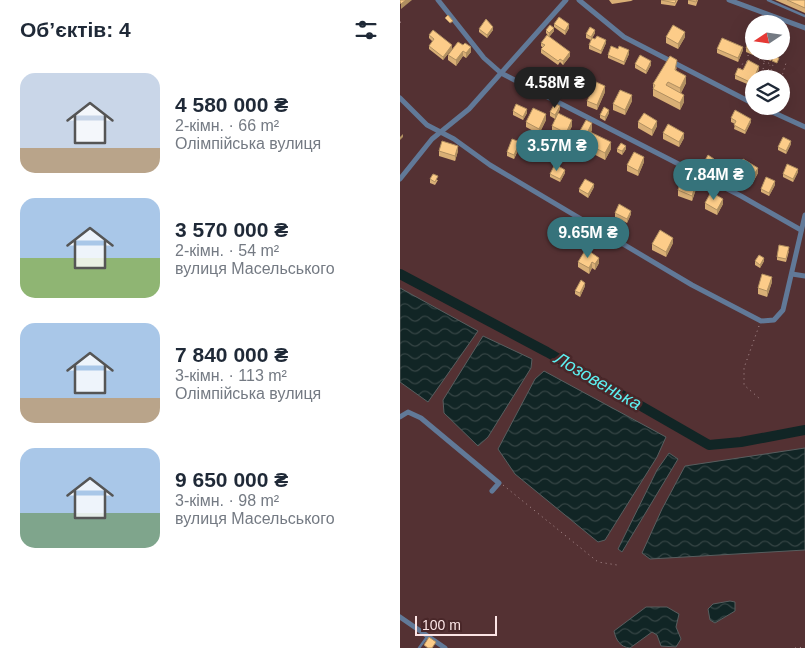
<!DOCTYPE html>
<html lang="uk">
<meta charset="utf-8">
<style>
body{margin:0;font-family:Helvetica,sans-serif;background:#f2f2f3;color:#1f2937;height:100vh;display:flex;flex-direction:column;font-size:19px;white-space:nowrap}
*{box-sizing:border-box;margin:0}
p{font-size:16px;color:#747a83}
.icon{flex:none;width:28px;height:28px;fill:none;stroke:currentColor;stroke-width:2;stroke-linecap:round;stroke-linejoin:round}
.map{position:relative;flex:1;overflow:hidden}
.details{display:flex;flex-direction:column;background:#fff;width:400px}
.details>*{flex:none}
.needle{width:32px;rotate:257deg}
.tools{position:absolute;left:345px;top:15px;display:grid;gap:10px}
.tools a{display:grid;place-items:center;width:45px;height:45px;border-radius:50%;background:#fff;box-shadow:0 5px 20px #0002;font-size:25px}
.scale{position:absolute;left:15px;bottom:12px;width:82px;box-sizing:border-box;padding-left:5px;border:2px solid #fce4e5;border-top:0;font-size:14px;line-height:18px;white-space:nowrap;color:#fce4e5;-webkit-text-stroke:4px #492729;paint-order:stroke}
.price{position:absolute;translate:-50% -42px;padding:0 11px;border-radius:18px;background:#36737b;color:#fff;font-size:16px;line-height:32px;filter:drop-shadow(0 1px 2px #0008)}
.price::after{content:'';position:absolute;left:50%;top:30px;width:15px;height:11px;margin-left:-8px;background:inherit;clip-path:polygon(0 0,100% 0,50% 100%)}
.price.on{background:#222;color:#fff}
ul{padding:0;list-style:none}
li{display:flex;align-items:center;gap:15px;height:125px;padding:0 20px}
li span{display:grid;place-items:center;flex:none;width:140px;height:100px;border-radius:15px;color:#555}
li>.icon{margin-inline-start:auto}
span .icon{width:60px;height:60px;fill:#fffc;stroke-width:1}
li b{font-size:21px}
h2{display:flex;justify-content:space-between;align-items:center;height:60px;padding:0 20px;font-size:21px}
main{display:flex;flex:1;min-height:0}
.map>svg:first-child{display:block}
.water{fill:url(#water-waves);stroke:#585e5f}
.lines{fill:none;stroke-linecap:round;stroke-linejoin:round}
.river{stroke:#112525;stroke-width:10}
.path{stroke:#af9294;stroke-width:1;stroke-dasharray:1 4;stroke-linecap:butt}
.service{stroke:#617998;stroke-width:2.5}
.minor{stroke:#617998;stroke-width:5}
.wall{fill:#d9af76}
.shaded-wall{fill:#b08f60}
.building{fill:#fccc89;stroke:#b08f60}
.labels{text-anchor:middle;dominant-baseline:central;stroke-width:5;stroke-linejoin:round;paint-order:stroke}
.water-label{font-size:18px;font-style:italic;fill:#5df1f2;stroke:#492729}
</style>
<main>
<section class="details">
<h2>Об’єктів: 4<svg class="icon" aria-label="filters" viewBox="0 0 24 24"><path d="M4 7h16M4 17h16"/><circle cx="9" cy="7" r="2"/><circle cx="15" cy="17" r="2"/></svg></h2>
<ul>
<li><span style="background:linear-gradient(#c9d6e8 75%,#b9a48a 0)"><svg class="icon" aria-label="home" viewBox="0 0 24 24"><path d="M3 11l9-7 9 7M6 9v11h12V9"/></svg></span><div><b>4 580 000 ₴</b><p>2-кімн. · 66 m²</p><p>Олімпійська вулиця</p></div></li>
<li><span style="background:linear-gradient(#a9c7e8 60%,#8fb573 0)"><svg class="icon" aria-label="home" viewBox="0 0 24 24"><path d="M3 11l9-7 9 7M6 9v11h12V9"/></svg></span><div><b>3 570 000 ₴</b><p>2-кімн. · 54 m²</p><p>вулиця Масельського</p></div></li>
<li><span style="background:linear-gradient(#a9c7e8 75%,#b9a48a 0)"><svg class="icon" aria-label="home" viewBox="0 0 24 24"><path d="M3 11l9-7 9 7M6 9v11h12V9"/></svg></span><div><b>7 840 000 ₴</b><p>3-кімн. · 113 m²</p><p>Олімпійська вулиця</p></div></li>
<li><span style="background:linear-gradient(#a9c7e8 65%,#7fa58c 0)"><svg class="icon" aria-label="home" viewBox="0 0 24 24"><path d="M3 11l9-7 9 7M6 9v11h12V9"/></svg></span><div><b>9 650 000 ₴</b><p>3-кімн. · 98 m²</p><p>вулиця Масельського</p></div></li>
</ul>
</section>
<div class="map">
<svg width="405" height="648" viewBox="0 0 405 648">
<defs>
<pattern id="water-waves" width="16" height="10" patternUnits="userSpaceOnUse" patternTransform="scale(1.25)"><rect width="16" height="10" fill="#112525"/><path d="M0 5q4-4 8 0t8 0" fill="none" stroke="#354444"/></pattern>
</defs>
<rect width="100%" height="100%" fill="#543133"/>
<g class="water">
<path d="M0,288l78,43 -50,71 -28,-20z"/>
<path d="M83,336l49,23 -1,9 -43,69 -10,9 -34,-33 -1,-13z"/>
<path d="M144,371l122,66 -9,20 -52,83 -7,2 -83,-68 -17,-25 37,-70z"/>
<path d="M405,448v102l-155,9 -8,-6 20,-44 23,-43z"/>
<path d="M269,453l9,6 -56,93 -4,-3 39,-79z"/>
<path d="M330,601l5,1v9l-20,12 -5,-3 -2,-11 5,-5z"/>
<path d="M246,607h21l12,7 -3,13 5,12 -5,8 -15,-1 -4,-11 -5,-3 -22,16c-10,-1 -14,-8 -16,-17z"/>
</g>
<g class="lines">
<path class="river" d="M0,274l147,78 162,93 32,-3 64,-12"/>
<g class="path">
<path d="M0,22l3,1"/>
<path d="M348,55l1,6"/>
<path d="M359,59l14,6 -3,8 11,-1"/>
<path d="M340,69l3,-6 6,-2"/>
<path d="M364,71h4l2,-6"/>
<path d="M368,72l1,7"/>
<path d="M362,79l2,-17"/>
<path d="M381,79l5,-16"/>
<path d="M354,87l-4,5 4,1"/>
<path d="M359,326l-15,42v17l16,14"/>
<path d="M103,485l95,77 19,3"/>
<path d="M395,648l10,-1"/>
</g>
<g class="service">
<path d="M368,0l37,16"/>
<path d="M19,648l8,-11"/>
</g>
<g class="minor">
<path d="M38,0l46,58 17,15 240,123 60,34"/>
<path d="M179,0l45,37 130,67"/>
<path d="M329,0l76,28"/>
<path d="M0,98l27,27 27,14 36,26 202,120 69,36 13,-1 9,-10 22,-95"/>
<path d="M359,106l46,21"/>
<path d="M0,179l32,-40 37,-30 97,-109"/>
<path d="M392,274l13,2"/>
<path d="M0,417l8,-5 13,6 78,65 -7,8"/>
<path d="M0,617l45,31"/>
</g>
</g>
<g class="wall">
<path d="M209,0h24l-2,1 -19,3z"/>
<path d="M261,0h17l-3,6 -14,-2z"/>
<path d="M288,0h10l-2,6 -8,-2z"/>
<path d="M375,0h30v13z"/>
<path d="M154,24l15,4 -4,7 -11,-8z"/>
<path d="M79,29l14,1 -6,8 -8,-6z"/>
<path d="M146,30l8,1 -5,6 -3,-4z"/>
<path d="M195,33l-4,7 -5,-2v-4z"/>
<path d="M29,35l23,14 -9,11 -14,-11v-3l4,-4 -4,-4z"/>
<path d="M266,37h19l-7,12 -12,-6z"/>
<path d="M195,39l11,4 -5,11 -12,-5v-4z"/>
<path d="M58,42l13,10 -5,6 -3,-2 -7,10 -8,-6v-5z"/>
<path d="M141,43l29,13 -7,9 -3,-3 -2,3 -17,-12v-4l2,-1 -2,-2z"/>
<path d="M346,48l27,8 -2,5 -17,-6v-3l-1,3 -7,-3z"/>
<path d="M218,49l11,5 -5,11 -16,-7v-3z"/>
<path d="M317,49l26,1 -5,12 -21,-9z"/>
<path d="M235,64l16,1 -5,9 -11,-6z"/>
<path d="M277,67l-1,3 10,13 -5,10 3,9 -4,8 -27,-14v-12z"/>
<path d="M359,69l-5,10v2l-2,5 -17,-7v-4z"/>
<path d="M205,92l-8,18 -10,-4v-5z"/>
<path d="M232,101l-7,14 -12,-5v-6z"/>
<path d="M160,109l-5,10 -5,-3v-4z"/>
<path d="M113,111l14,2 -4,7 -10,-5z"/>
<path d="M209,113l-4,8 -5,-3v-3z"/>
<path d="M331,118l20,4 -6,12 -11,-5 1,-5 -4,-2z"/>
<path d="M146,120l-7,14 -13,-7v-5z"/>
<path d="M238,122l19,4 -5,10 -14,-8z"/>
<path d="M152,126h20l-6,12 -14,-7z"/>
<path d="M192,130l-1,2 20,17 -6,11 -29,-15v-7z"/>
<path d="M263,133l21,5 -5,9 -16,-8z"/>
<path d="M391,144l-5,10 -8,-4v-3z"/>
<path d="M120,146l-6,13 -7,-3v-4z"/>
<path d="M217,149h9l-4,6 -5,-3z"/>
<path d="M39,151h19l-3,10 -16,-5z"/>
<path d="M244,162l-6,14 -11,-5v-6z"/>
<path d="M314,162l-5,9 -6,-4v-3z"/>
<path d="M337,169l21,4 -6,11 -15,-10z"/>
<path d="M398,172l-5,10 -10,-5v-3z"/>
<path d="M165,173l-5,9 -10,-5v-3z"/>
<path d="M30,179l8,1 -3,5 -5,-2z"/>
<path d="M375,185l-6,11 -8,-4v-3z"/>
<path d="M194,187l-6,11 -9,-6v-3z"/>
<path d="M296,189l-4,12 -14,-5v-6z"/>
<path d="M305,203l18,1 -6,11 -12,-6z"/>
<path d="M215,213l16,1 -4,9 -12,-6z"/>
<path d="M273,243l-7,14 -14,-7v-6z"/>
<path d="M389,251l-3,11 -9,-2v-3z"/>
<path d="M355,261h9l-4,7 -5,-3z"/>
<path d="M178,262l21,1 -4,7 -3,-2 -3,6 -11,-7z"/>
<path d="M372,282l-5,15 -9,-3v-6z"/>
<path d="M185,286l-5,11 -5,-3v-3z"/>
</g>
<g class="shaded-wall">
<path d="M6,0h6l-11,9v-5z"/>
<path d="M169,24v4l-4,7v-4z"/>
<path d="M93,27v3l-6,8v-3z"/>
<path d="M154,28v3l-5,6v-4z"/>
<path d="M195,30v3l-4,7v-3z"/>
<path d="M285,32v5l-7,12v-5z"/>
<path d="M206,40v3l-5,11v-3z"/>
<path d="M52,45v4l-9,11v-3z"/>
<path d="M71,47v5l-5,6v-5z"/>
<path d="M343,47v3l-5,12v-4z"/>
<path d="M229,50v4l-5,11v-3z"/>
<path d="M63,51v5l-7,10v-6z"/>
<path d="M170,52v4l-7,9v-4z"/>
<path d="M251,61v4l-5,9v-3z"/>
<path d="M359,66v3l-4,10h-1v2l-2,5v-3z"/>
<path d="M286,76v7l-6,12v-7z"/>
<path d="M205,86v6l-8,18v-5z"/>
<path d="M232,95v6l-7,14v-5z"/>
<path d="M284,95v7l-4,8v-7z"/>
<path d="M160,106v3l-5,10v-4z"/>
<path d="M127,109v4l-4,7v-3z"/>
<path d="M209,110v3l-4,8v-4z"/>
<path d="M146,114v6l-7,14v-5z"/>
<path d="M351,119v3l-6,12v-3z"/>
<path d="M172,120v6l-6,12v-5z"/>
<path d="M257,121v5l-5,10v-6z"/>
<path d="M192,123v7l-4,8v-7z"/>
<path d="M284,133v5l-5,9v-5z"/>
<path d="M3,134v3l-3,3v-3z"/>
<path d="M391,141v3l-5,10v-3z"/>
<path d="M120,142v4l-6,13v-4z"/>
<path d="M211,142v7l-6,11v-7z"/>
<path d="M58,146v5l-3,10v-5z"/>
<path d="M226,146v3l-4,6v-4z"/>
<path d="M244,157v5l-6,14v-5z"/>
<path d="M314,159v3l-5,9v-4z"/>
<path d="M358,168v5l-6,11v-6z"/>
<path d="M398,169v3l-5,10v-3z"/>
<path d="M165,170v3l-5,9v-3z"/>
<path d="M375,181v4l-6,11v-3z"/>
<path d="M194,184v3l-6,11v-4z"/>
<path d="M296,184v5l-4,12v-5z"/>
<path d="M323,199v5l-6,11v-5z"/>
<path d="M231,211v3l-4,9v-4z"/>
<path d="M273,238v5l-7,14v-5z"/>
<path d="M199,258v5l-4,7v-6z"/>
<path d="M364,258v3l-4,7v-3z"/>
<path d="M192,262v6l-3,6v-6z"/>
<path d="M372,277v5l-5,15v-6z"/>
<path d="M185,283v3l-5,11v-4z"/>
</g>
<g class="building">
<path d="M0,0h6l-5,4 -1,-2z"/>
<path d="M261,0h15l-1,3z"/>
<path d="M288,0h9l-1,2z"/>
<path d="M387,0h18v8z"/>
<path d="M48,15l5,6 -3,2 -5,-5z"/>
<path d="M159,17l10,7 -4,7 -11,-7z"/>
<path d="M86,19l7,8 -6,8 -8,-6z"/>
<path d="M150,25l4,3 -5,5 -3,-3z"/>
<path d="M273,25l12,7 -7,12 -12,-7z"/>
<path d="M190,27l5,3 -4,7 -5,-3z"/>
<path d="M33,30l19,15 -9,12 -14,-11 5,-7 -5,-4z"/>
<path d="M147,35l23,17 -7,9 -3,-2 -2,2 -17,-12 4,-4 -4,-2z"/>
<path d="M197,36l9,4 -5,11 -12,-6 3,-7 3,1z"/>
<path d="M322,38l21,9 -5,11 -21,-9z"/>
<path d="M349,41l5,2v6l-1,3 -7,-4z"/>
<path d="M58,42l5,3 2,-2 6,4 -5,6 -3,-2 -7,9 -8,-5z"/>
<path d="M211,46l7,3 1,-3 10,4 -5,12 -16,-7z"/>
<path d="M354,51h17l2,1 -2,6z"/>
<path d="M240,55l11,6 -5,10 -11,-7z"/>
<path d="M270,56l7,4 -2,10 11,6 -6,12 -12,-6 -2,3 18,10 -4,8 -27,-14 2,-4 -2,-1z"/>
<path d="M374,56l5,2 -2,5 -5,-2z"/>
<path d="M348,60l11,6 -7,17 -17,-8 3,-7 5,2z"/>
<path d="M196,82l9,4 -8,19 -10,-4z"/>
<path d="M220,90l12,5 -7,15 -12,-6z"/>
<path d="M155,103l5,3 -5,9 -5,-3z"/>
<path d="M116,104l11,5 -4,8 -10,-6z"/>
<path d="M204,107l5,3 -4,7 -5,-2z"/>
<path d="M133,108l13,6 -7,15 -13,-7z"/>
<path d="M335,110l16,9 -6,12 -11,-6 2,-4 -5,-3z"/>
<path d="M158,113l14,7 -6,13 -14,-7z"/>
<path d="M244,113l13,8 -5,9 -14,-8z"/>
<path d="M186,120l6,3 -4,8 23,11 -6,11 -29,-15z"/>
<path d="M268,124l16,9 -5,9 -16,-9z"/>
<path d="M383,137l8,4 -5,10 -8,-4z"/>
<path d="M112,139l8,3 -6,13 -7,-3z"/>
<path d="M42,141l16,5 -3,10 -16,-5z"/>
<path d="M221,143l5,3 -4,5 -5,-2z"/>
<path d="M234,152l10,5 -6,14 -11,-6z"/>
<path d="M308,155l6,4 -5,8 -6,-3z"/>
<path d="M343,159l15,9 -6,10 -15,-9z"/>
<path d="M155,164l10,6 -5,9 -10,-5z"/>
<path d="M387,164l11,5 -5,10 -10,-5z"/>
<path d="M33,174l5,2 -3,6 -5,-3z"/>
<path d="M366,177l9,4 -6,12 -8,-4z"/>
<path d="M282,178l14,6 -4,12 -14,-6z"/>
<path d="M185,179l9,5 -6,10 -9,-5z"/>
<path d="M311,192l12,7 -6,11 -12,-7z"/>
<path d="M219,204l12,7 -4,8 -12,-6z"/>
<path d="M260,230l13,8 -7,14 -14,-8z"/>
<path d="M379,245l10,2 -3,12 -9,-2z"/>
<path d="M186,249l13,9 -4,6 -3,-2 -3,6 -11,-6z"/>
<path d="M359,255l5,3 -4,7 -5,-4z"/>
<path d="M362,274l10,3 -5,14 -9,-3z"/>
<path d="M181,280l4,3 -5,10 -5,-2z"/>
<path d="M29,637l7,5 -4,6h-4l-4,-3z"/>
</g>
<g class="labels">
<g class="water-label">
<text transform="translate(198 381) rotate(30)">Лозовенька</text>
</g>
</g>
</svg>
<div class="tools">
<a><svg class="needle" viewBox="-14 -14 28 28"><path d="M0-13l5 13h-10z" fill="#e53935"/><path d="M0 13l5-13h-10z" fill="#747a83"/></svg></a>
<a><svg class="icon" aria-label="layers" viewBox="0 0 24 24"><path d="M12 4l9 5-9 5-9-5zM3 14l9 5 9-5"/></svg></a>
</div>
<div class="scale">100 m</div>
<b class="price on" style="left:155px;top:109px">4.58M ₴</b>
<b class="price" style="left:157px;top:172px">3.57M ₴</b>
<b class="price" style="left:314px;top:201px">7.84M ₴</b>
<b class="price" style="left:188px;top:259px">9.65M ₴</b>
</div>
</main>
